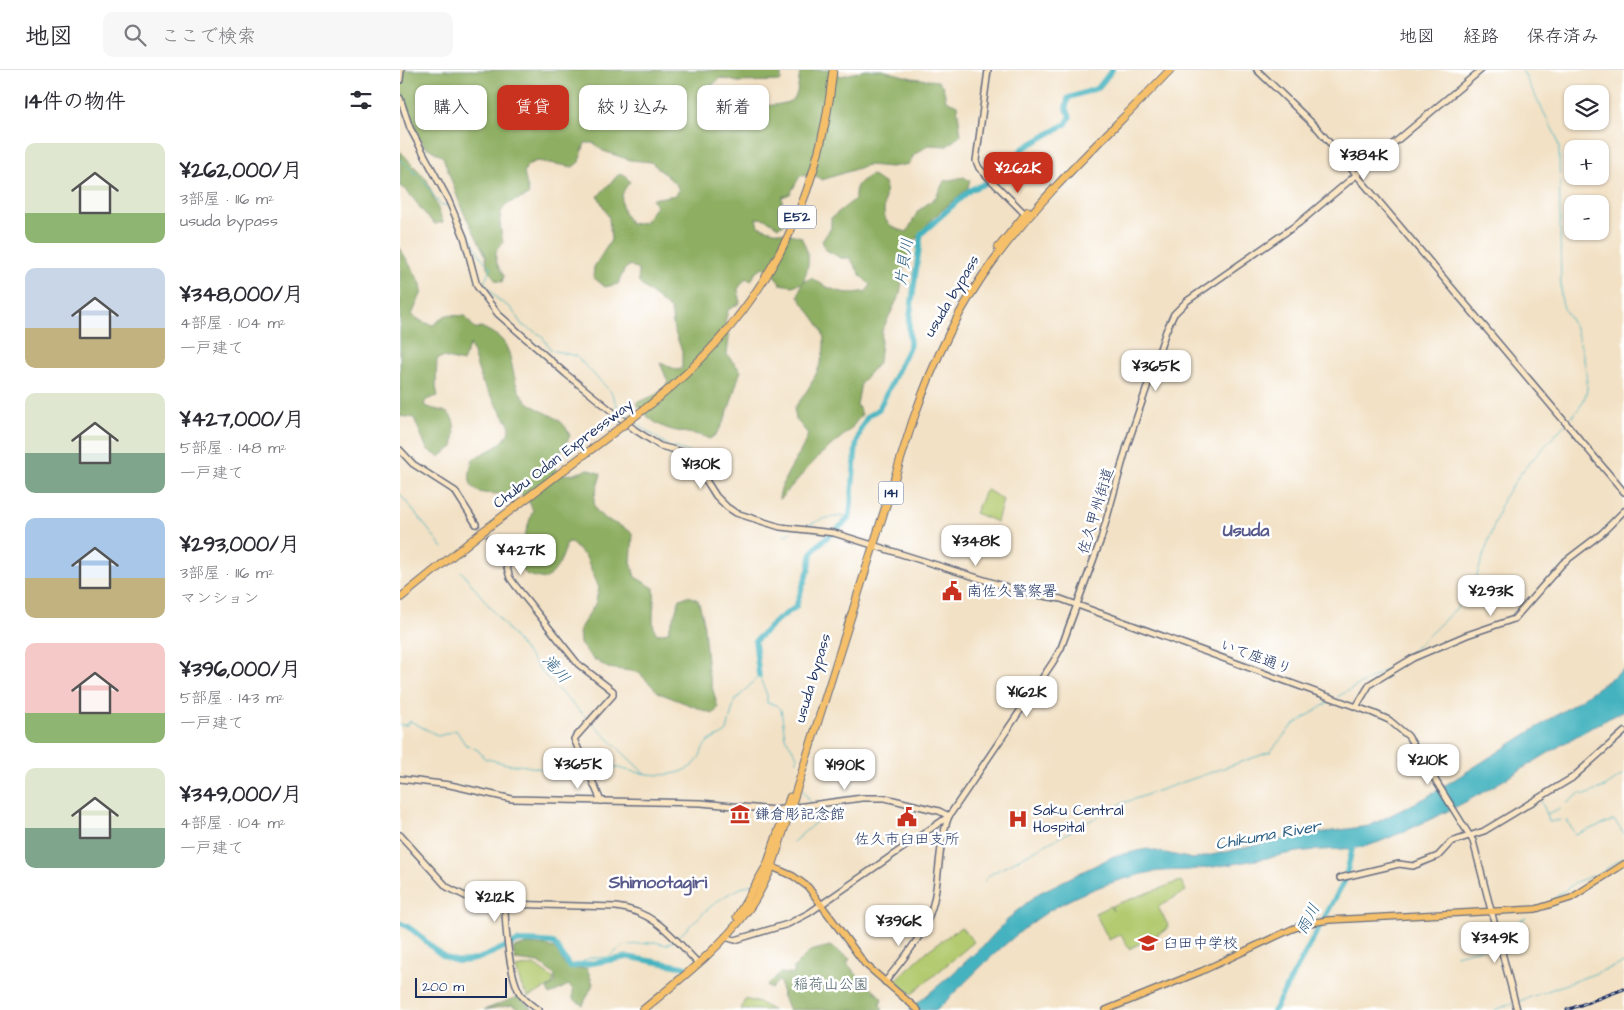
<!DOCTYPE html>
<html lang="ja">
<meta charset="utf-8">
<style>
body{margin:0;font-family:"Architects Daughter","Klee One",sans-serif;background:#f7f7f7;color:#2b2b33;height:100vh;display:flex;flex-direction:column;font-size:19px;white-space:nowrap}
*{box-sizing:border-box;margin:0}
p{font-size:16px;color:#7c7c81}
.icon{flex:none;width:28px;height:28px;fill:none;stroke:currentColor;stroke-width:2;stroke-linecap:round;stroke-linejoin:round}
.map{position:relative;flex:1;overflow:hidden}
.details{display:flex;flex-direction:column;background:#fff;width:400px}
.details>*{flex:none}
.guide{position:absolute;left:15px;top:15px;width:475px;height:45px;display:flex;gap:10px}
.buttons{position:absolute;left:1164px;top:15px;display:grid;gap:10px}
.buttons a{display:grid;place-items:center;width:45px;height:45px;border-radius:10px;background:#fff;box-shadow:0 1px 4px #0004;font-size:25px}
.scale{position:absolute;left:15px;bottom:12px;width:92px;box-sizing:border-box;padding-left:5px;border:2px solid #1b2f5e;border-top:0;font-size:14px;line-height:18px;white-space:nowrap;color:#1b2f5e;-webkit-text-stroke:4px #fff;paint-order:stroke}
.price{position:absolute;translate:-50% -42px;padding:0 11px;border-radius:10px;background:#fff;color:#222;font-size:16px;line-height:32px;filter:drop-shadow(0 1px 2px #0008)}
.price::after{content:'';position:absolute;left:50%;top:30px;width:15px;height:11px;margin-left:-8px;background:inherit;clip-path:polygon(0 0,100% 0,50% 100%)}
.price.on{background:#c8321e;color:#fff}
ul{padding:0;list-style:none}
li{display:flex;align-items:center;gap:15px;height:125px;padding:0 25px}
li span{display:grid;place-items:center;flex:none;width:140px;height:100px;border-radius:10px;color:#555}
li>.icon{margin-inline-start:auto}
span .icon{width:60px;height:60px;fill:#fffc;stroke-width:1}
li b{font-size:21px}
h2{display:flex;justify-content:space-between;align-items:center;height:60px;padding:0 25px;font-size:21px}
.chip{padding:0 18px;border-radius:10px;background:#fff;box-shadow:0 1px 4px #0004;font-size:18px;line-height:45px}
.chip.on{background:#c8321e;color:#fff}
header{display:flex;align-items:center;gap:30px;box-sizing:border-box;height:70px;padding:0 25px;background:#fff;border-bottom:1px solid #e1e1e2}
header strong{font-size:24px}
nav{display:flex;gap:28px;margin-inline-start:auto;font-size:18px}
.search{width:350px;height:45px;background:#f7f7f7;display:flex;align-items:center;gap:12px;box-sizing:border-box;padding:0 18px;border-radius:10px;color:#7c7c81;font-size:19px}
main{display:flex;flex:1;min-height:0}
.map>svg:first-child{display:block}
.green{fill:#b3ca6f;stroke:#677c66}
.forest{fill:#8eae62;stroke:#546e60}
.water{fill:#45b3bf;stroke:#30718e}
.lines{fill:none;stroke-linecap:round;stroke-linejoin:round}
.stream{stroke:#45b3bf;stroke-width:1}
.river{stroke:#45b3bf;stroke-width:5.5}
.secondary-tunnel{stroke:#c7bdb0;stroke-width:5;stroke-dasharray:5 2.5;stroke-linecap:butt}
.secondary-casing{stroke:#666d82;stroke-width:8}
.primary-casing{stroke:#666d82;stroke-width:8}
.highway-casing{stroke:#666d82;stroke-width:9}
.secondary{stroke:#fbe6c4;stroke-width:5}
.primary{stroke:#f6c06b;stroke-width:5.5}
.highway{stroke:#f6c06b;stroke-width:7}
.rail-casing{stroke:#1b2f5e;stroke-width:3}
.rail{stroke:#fff;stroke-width:1;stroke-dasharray:4;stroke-linecap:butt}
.highway-bridge-casing{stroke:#666d82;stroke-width:9;stroke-linecap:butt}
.highway-bridge{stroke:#f6c06b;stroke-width:7}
.labels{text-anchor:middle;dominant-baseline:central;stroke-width:5;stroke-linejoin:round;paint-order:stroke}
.shield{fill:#fff;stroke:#5f6d8e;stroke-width:1}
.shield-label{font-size:14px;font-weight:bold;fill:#1b2f5e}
.street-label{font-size:15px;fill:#1b2f5e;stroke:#fff}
.poi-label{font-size:15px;fill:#1b2f5e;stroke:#fff;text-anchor:start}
.park-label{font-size:15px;fill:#495e63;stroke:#fff}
.water-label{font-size:16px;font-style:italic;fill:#2a5d80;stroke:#fff}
.quarter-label{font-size:18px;font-weight:bold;fill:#595a8c;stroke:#fff}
</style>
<header>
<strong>地図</strong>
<div class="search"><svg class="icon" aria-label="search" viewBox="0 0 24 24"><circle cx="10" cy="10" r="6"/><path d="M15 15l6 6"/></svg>ここで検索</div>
<nav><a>地図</a><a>経路</a><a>保存済み</a></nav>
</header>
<main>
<section class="details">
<h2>14件の物件<svg class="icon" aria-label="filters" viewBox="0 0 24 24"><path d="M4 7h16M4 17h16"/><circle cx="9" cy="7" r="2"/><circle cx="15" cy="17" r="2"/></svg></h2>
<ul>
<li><span style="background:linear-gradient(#dfe7d0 70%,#8fb573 0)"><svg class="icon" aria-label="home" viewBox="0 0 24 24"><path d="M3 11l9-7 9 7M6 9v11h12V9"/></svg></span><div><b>¥262,000/月</b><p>3部屋 · 116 m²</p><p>usuda bypass</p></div></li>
<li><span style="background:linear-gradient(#c9d6e8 60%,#c2b280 0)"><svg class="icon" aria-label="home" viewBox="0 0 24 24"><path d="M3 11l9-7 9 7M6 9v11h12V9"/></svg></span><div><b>¥348,000/月</b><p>4部屋 · 104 m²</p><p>一戸建て</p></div></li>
<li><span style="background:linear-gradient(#dfe7d0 60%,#7fa58c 0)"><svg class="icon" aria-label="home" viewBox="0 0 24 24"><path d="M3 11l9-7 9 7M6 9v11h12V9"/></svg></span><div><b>¥427,000/月</b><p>5部屋 · 148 m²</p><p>一戸建て</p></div></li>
<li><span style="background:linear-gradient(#a9c7e8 60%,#c2b280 0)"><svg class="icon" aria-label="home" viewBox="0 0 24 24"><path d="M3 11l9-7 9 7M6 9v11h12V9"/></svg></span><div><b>¥293,000/月</b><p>3部屋 · 116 m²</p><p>マンション</p></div></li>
<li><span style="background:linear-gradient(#f6c9c9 70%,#8fb573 0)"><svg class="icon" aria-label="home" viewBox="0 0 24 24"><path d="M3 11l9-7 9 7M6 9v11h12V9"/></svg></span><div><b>¥396,000/月</b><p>5部屋 · 143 m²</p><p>一戸建て</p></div></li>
<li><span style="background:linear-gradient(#dfe7d0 60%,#7fa58c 0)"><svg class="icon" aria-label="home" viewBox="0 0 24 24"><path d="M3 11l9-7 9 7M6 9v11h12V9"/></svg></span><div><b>¥349,000/月</b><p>4部屋 · 104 m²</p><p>一戸建て</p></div></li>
</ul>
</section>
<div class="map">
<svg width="1224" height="940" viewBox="0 0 1224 940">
<rect width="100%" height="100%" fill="#fff"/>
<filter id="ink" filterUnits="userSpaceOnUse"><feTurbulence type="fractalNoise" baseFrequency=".02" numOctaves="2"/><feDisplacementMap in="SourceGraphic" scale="10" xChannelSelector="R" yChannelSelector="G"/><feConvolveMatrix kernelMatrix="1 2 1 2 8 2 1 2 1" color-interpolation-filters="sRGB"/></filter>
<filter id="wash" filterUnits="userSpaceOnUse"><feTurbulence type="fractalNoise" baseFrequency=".0096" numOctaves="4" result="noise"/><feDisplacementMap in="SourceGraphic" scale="20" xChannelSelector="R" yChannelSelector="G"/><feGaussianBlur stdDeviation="1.12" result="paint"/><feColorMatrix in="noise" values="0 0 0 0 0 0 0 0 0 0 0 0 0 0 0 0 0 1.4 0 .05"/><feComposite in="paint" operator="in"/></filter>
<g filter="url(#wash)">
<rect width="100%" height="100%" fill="#f2e1c5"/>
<g class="green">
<path d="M586,419l17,11 -6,22 -22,-9z"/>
<path d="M781,811l5,10 -28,16 10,18 -2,5 -37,19 -8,-15 -12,6 -14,-27 15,-7 3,5 -2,-5z"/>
<path d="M561,857l13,15 -62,52 -17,-13 32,-30z"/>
<path d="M134,895l20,14 -2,6 -24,12 -7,-12 -5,-17z"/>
<path d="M345,929l15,4 12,7h-31z"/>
</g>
<g class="forest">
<path d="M0,0h381v11l-43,1 -18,-4 -17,16 11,3 3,5c17,2 68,9 78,-5 4,-6 3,-19 6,-27h31l9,6 25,-6h16l30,8 26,3 5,5 3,14 11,5 4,30 -14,11 -18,-1 -15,10 -5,9 -18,3 -23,-2 -46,15 -8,-5 -14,1 -10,18 -8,3 2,27 -6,3 -12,-8 -10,-1 2,8c14,6 28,6 43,11 10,20 9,25 2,45l8,-4c21,12 31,18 56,13l3,-6 -9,-9 -11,-18h-9l-15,-8 -4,-9 9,-13v-10l24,-19c-1,-15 5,-18 17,-24l13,9c2,28 -11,39 22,48l11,-21 18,-14 8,-16 20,-4 6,4 -3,8 -34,29 -21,26 -7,19 -5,31 -18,37 -3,31 -18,21 -4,22 5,9 -12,16 -30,25 -41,45c1,-23 22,-43 29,-66l-12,-15 -2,-11c15,-17 37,-54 28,-77 -4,-10 -18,-25 -24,-35l4,-13 -10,3 -12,-2 -8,-12 -9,-5 -7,5 -5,9 -5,-3 -8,11 2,14 -12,7 -3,12 4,16 -2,17 14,16c-7,16 -15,62 -32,68 -9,-5 -17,-5 -27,-7 -21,-3 -34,-12 -46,-29 12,-6 25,-7 32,-21l-8,-19 18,7 4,-2v-17l-8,-21 -3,-20 -32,-27 -1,-13 -8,-5 -6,5 -6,14 -13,3 -12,-10 1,-10 17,-27 -2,-22 -11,-22 20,-21 6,-1 6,8c-13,14 -10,27 1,42l14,-2 11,-16 -4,-7 24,-4 3,-5 -3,-6 -25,-22 -21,-2 -27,-9 -9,-8h-9l-6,19 -6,5 -36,-6 -10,4 -3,8 5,21c-5,5 -12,5 -18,8 -17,8 -10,27 -8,41 -13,9 -6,22 1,33l-2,6 -6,-1 -9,-14 -1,-11 -25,-49 -18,-50 -20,-12 -13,-24 -6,-23 -4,-3z"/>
<path d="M0,81l27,29 16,42 -8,2c-14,-11 -20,-28 -35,-38z"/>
<path d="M0,178l21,36 1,8 -10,23 11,7 10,3 13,-10 19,1 10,13 6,-2c6,3 15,7 20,12 14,14 9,42 22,58 15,18 39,15 47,39l-17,29c8,14 22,10 35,4l13,5c-2,9 -7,20 -7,28 1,19 28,21 39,32l-2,28 4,15 19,11c2,13 -5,37 3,46l11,-2 12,-33 8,-3 10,4 5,17 5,55 10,36 -5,6 -54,-21 -21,-21 -30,-4 -16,-10 -12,-14 -1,-14 16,-26 4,-16 -13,-31 -16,-15 -3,1c-4,13 -9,29 -22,36l-18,-4 -8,-9v-14l14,-42 -4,-8 -10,-9c-28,0 -60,9 -46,-34 16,-10 34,-13 37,-33l-28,-44 -12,-38 -7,18 -20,-5 -6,2 -1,28 2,9 -12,4 -2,5c7,4 12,4 19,6 15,4 12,25 10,36l-14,10 -12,-8 -13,-31 -14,-2z"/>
<path d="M128,874c22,3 26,-2 36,20l12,5 11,-1 6,16 -10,21 -10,-6v-10l-5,-4 -18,10 -3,-6 8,-6v-8l-16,-12 -24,-3 -2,-12z"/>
<path d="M430,876l20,13 -3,4 9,11 26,24 -2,7 3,5h-94l-6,-13 -3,-15 -2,-1 -7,8 -4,-3 13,-13 14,1v-7l16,-16z"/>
<path d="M109,895c2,20 9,33 24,45h-14l-7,-5 -28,5 33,-13 -10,-31z"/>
</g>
<path class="water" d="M1224,599v42c-41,19 -78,44 -117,67 -40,25 -84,46 -128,64 -26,11 -59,5 -87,11 -34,7 -68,13 -103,17 -15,1 -31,0 -46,4 -25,6 -53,15 -76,27 -47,23 -93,73 -130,109h-28l41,-34 36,-33 27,-29 26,-21 75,-37 33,-7 46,10 110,-24 66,-9 56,-28 149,-94z"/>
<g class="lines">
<g class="stream">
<path d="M853,0l2,2"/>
<path d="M1122,0l34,66 3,12 2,147c1,13 6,18 12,29 7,14 15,47 14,64 -1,13 -10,24 -19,33"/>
<path d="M0,89l25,23 15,23h8"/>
<path d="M66,160c9,13 12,27 25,38l-7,14 14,18 13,8 11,17 19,10 10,15 25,6 35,36 9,20 9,4"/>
<path d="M234,350c10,12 23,16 34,26"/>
<path d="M272,377c16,3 30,11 39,25l-3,7"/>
<path d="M0,424l43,54"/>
<path d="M409,455l13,-6 28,-4"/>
<path d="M384,466l7,-4"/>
<path d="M61,501l90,112 37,36"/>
<path d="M937,627l65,-36 68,-66 33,-96 21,-30 41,-45"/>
<path d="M191,652l53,51"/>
<path d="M0,655h7l3,-4 29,15 17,-6 9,14 13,6 6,8 27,7h9l22,4c13,-3 23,-14 37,-12"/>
<path d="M185,689c30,7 82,28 108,6 8,-6 7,-13 12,-20 4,-6 16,-8 22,-14l7,-29 25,-26 8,19v8l9,2 5,5 4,27 12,19v5"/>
<path d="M402,719l9,14"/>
<path d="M1141,731l6,13 12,-5"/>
<path d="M1167,733l13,-10 5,2 20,-8 19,-13"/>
<path d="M1147,744l2,8 12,-2"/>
<path d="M1167,750l8,15 39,-15 10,14"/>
<path d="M393,772l23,-20v-10l-3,-5"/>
<path d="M584,811l7,-7 132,-71 147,-51 22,-26 40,-26"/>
<path d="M1148,833l28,-21 24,-9 24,-16"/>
<path d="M278,867c27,-24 37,-41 74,-53"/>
<path d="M1100,868l10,-12 16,-8"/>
<path d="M1056,885l39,-10 3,-5"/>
<path d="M177,895l12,-7 20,-1 14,-11 32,-4 11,3 9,-5"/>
<path d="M1117,932l107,-39"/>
<path d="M1095,940l18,-7"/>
</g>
<g class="river">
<path d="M359,606l-4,-35 22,-21 19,-13c4,-14 8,-25 13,-38 2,-6 0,-13 5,-19 8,-12 32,-24 36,-35l6,-69 5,-18 7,-12 11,-7 31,-64 -1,-22 12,-89 49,-44 35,-15 17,-26 44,-25 4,-7 -4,-10 2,-9 30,-10 14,-18"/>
<path d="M0,853c22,8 34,34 57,38 21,3 43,-14 62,-20 5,-1 30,1 35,2l16,24 58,-10 57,10"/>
<path d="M874,940l71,-130 9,-39"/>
</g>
</g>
</g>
<g filter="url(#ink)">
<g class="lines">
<path class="secondary-tunnel" d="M76,454l14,15"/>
<defs>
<g id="secondary">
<path d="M588,0l-12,91 3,7 48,48"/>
<path d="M857,0l60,58 307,364"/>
<path d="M0,10l1,-10"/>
<path d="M0,28l10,30 38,71 16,38 13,49 21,28 68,60 69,56 25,16 23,6 9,6 24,38 11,11 9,6 44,14 54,6 192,60 35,6 312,114 16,7 19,16 65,105 44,169"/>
<path d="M0,380l13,14 42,27 21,33"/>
<path d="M90,469l13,15 7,24 5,7 63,79 35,27v4l-39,44 27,62"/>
<path d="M956,637l14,-23 43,-26 54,-23 47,-16 49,-56 38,-29 23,-23"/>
<path d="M0,709l50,6 62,14 189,4 74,7 87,-12h23l54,13 10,5"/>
<path d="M0,765l47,52 26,13 32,4 111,3c38,4 57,30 81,55"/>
<path d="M940,808l59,-14 14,2 25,-10 13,-14 33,-11 88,-53 52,-46"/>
<path d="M105,834c0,21 4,73 16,91 5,6 11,11 18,15"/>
<path d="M325,867l10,3 53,-16 21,-11 140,-97 104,-154 8,-14 40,-109 26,-93 39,-115 8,-17 13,-13 112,-78 182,-153"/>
<path d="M485,912c20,-26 42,-49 49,-82 6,-28 4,-57 15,-84"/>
</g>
<g id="primary">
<path d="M370,796l23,10 15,11 57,77 53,46"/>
<path d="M706,940l96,-39 90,-42 17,-6 20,-3 207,-11 35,-11 53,-34"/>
</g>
<g id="highway">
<path d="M598,178l30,-37"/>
<path d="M251,334c109,-87 168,-195 182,-334"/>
<path d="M0,528l82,-66 131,-99"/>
<path d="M337,847l30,-52 23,-68"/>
<path d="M243,940c36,-30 77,-61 105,-100 10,-13 17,-29 24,-43l140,-444c20,-58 45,-114 82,-163 51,-69 117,-128 176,-190"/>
</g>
</defs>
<use href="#secondary" class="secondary-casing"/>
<use href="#primary" class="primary-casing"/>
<use href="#highway" class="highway-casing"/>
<use href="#secondary" class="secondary"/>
<use href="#primary" class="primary"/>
<use href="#highway" class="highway"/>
<defs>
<path id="rail" d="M1167,940l57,-21"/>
</defs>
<use href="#rail" class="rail-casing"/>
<use href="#rail" class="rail"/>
<defs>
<path id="highway-bridge" d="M213,363l38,-29"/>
</defs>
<use href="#highway-bridge" class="highway-bridge-casing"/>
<use href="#highway-bridge" class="highway-bridge"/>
</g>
</g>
<defs>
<symbol id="civic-bare" viewBox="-9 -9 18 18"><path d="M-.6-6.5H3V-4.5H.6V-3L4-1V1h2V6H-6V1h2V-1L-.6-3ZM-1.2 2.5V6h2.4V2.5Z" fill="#c8321e" stroke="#fff" stroke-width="2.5" paint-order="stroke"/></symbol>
<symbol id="museum-bare" viewBox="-9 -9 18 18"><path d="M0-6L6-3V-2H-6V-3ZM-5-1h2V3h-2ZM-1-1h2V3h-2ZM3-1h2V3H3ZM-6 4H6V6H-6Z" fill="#c8321e" stroke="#fff" stroke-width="2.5" paint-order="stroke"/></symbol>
<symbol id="hospital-bare" viewBox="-9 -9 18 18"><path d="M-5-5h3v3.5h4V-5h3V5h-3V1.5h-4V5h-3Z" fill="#c8321e" stroke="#fff" stroke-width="2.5" paint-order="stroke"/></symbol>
<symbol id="school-bare" viewBox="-9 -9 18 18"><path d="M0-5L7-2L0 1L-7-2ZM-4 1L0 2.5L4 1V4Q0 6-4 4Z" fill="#c8321e" stroke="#fff" stroke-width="2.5" paint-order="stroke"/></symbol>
</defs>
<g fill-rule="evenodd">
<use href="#civic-bare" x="538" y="507" width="28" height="28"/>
<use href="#museum-bare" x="326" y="730" width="28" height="28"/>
<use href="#civic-bare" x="493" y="733" width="28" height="28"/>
<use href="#hospital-bare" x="604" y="735" width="28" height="28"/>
<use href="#school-bare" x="734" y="859" width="28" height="28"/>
</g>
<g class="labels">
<g class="shield">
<rect x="378" y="135.5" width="38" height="23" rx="4"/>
<rect x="478.5" y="411.5" width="25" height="23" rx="4"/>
</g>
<g class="shield-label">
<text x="397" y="147">E52</text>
<text x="491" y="423">141</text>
</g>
<g class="street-label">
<text transform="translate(552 226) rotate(-59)">usuda bypass</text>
<text transform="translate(163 384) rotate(-37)">Chubu Odan Expressway</text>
<text transform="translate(696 441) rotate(-73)">佐久甲州街道</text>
<text transform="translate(856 587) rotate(20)">いて座通り</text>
<text transform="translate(413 608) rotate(-73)">usuda bypass</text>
</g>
<g class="poi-label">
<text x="567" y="521">南佐久警察署</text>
<text x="633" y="740">Saku Central<tspan x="633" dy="17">Hospital</tspan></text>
<text x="355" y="744">鎌倉彫記念館</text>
<text x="507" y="769" text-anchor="middle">佐久市臼田支所</text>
<text x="763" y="873">臼田中学校</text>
</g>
<g class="park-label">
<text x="431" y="914">稲荷山公園</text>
</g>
<g class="water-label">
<text transform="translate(504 192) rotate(-81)">片貝川</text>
<text transform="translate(156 599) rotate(49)">滝川</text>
<text transform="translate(868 765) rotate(-10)">Chikuma River</text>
<text transform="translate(908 849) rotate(-62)">雨川</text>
</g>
<g class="quarter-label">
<text x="846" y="460">Usuda</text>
<text x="258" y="812">Shimootagiri</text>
</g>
</g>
</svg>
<div class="buttons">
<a><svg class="icon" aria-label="layers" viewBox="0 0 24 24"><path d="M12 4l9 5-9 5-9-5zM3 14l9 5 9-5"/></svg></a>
<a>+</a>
<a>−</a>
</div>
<div class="scale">200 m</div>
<b class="price" style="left:964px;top:111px">¥384K</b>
<b class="price on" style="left:618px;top:124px">¥262K</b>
<b class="price" style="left:756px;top:322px">¥365K</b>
<b class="price" style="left:301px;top:420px">¥130K</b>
<b class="price" style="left:576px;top:497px">¥348K</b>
<b class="price" style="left:121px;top:506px">¥427K</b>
<b class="price" style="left:1091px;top:547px">¥293K</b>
<b class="price" style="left:627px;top:648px">¥162K</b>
<b class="price" style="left:1028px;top:716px">¥210K</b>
<b class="price" style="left:178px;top:720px">¥365K</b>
<b class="price" style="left:445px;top:721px">¥190K</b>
<b class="price" style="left:95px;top:853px">¥212K</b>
<b class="price" style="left:499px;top:877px">¥396K</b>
<b class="price" style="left:1095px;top:894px">¥349K</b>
<div class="guide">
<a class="chip">購入</a>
<a class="chip on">賃貸</a>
<a class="chip">絞り込み</a>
<a class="chip">新着</a>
</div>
</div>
</main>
